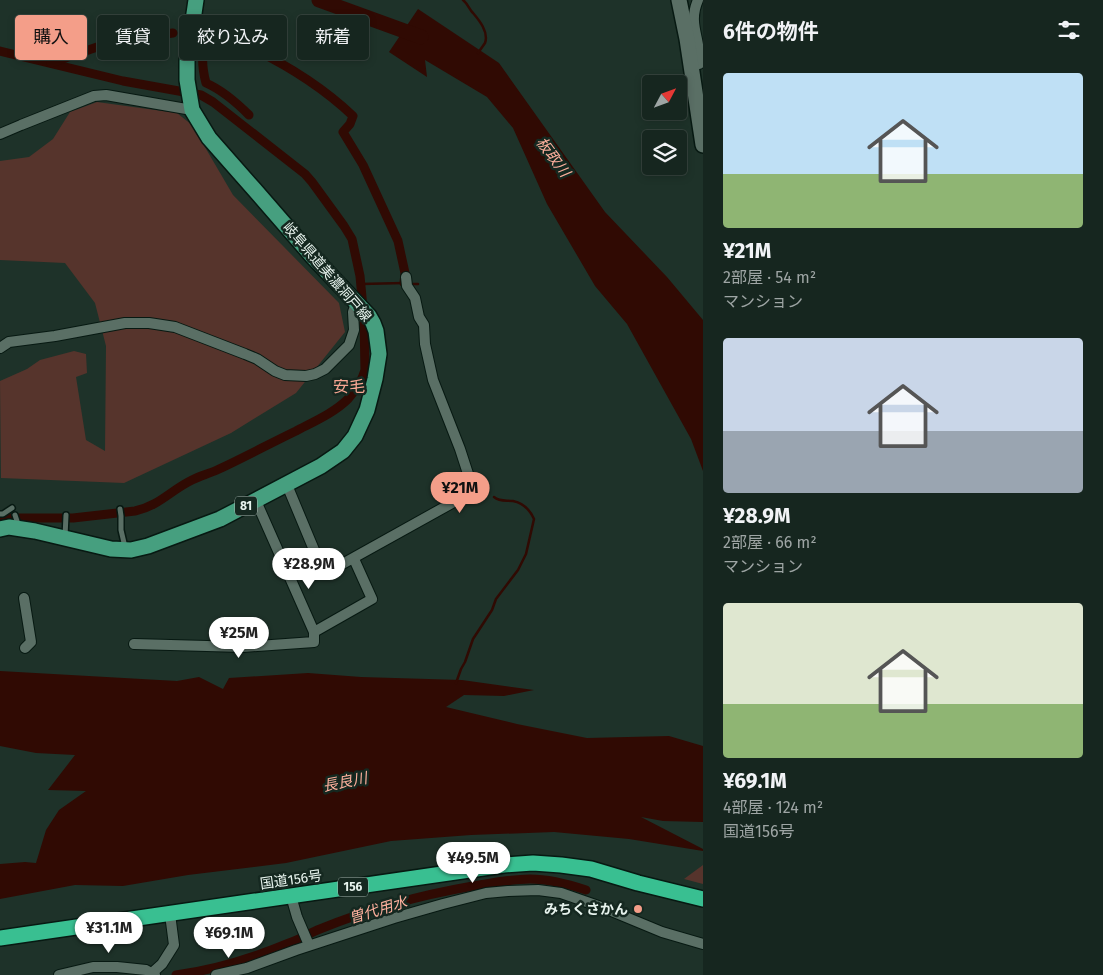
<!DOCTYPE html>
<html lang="ja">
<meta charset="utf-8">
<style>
body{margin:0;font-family:"Fira Sans","Noto Sans JP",sans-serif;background:#1f2e28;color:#f1f3f6;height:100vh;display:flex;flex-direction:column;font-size:19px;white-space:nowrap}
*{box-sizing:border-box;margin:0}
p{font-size:16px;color:#9ea5a4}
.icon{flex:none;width:28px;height:28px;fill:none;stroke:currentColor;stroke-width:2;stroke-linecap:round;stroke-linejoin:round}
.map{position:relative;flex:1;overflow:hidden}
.details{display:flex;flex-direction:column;background:#16261f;width:400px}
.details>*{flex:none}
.guide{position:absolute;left:15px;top:15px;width:475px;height:45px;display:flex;gap:10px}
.needle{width:32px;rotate:49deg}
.buttons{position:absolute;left:642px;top:75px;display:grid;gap:10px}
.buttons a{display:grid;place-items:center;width:45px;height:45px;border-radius:5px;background:#16261f;box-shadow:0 2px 8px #0003,0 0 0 1px #35433d;font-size:25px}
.price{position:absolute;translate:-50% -42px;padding:0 11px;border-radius:18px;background:#fff;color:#222;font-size:16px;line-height:32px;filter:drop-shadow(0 1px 2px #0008)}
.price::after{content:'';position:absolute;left:50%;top:30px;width:15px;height:11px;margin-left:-8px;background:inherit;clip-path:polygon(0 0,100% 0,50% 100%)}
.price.selected{background:#f49e89;color:#111}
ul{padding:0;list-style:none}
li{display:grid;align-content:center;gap:10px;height:265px;padding:0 20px}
li span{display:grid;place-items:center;height:155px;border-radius:5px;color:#555}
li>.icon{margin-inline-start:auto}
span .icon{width:90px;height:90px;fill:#fffc;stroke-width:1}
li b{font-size:21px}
h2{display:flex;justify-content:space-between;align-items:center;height:60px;padding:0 20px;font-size:21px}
.chip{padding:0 18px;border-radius:5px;background:#16261f;box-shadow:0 2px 8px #0003,0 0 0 1px #35433d;font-size:18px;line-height:45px}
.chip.selected{background:#f49e89;color:#111}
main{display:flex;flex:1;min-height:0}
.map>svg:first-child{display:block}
.green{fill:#56342c}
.water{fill:#300a03}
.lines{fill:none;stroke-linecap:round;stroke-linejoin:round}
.stream{stroke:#300a03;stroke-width:2.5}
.canal{stroke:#300a03;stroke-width:9}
.river{stroke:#300a03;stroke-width:15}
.lane-casing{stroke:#071912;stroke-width:8}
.street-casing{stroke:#071912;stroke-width:12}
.secondary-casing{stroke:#071912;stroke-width:18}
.primary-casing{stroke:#071912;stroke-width:18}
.highway-casing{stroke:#071912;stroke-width:18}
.lane{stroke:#5a6f65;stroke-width:5}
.street{stroke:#5a6f65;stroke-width:10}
.secondary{stroke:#5a6f65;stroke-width:15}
.primary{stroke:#469f7f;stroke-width:15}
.highway{stroke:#39bf91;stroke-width:15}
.poi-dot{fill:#f49e89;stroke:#152820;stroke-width:2}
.labels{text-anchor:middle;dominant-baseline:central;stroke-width:5;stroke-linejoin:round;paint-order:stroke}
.shield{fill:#152820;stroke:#a8b6b0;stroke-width:1}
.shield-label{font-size:12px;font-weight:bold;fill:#e7f3ed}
.street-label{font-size:14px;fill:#e7f3ed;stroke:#152820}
.poi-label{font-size:14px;font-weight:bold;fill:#e7f3ed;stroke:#152820;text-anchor:end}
.water-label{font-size:15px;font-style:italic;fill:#fdb09d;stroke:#152820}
.quarter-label{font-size:16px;fill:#f7a793;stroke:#152820}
</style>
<main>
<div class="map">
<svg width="703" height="975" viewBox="0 0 703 975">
<rect width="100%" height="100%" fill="#1e3229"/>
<g class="green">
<path d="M97,102l80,11 15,12 41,70 106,108 6,29 -49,61 -65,40 -107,50 -123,-5 -1,-97 27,-12 13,-9 34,-9 12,3 1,19 -11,4 10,63 19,11 1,-105 -11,-43 -30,-40 -65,-3v-99l29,-4 24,-18 17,-27z"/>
<path d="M703,865v19l-19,-5z"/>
</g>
<g class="water">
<path d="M418,9l81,54 106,149 62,65 36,43v151l-12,-32 -64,-115 -32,-38 -48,-82 -34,-76 -26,-31 -62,-37 2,17 -38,-25z"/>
<path d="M0,671l177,10 22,-4 24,12 6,-11 79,-5 53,4 101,3 72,10 -30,6 -40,-1 -18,12 71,17 70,14 82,-2 34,10v76l-40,-1 -22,-4 62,32v2l-74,-12 -75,-7 -83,3 -80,6 -105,22 -98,12 -65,11 -48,-1 -75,14v-35l25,-2 11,1 10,-33 13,-20 27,-19 -38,-1 27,-35 -39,-2 -36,-7z"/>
</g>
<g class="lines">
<g class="stream">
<path d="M463,0c5,4 6,9 10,13 6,7 16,19 12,30 -2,3 -5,7 -7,10"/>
<path d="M361,284l43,-1"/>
<path d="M410,284h8"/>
<path d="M456,683l5,-14 4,-7 8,-23 19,-29 4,-11 22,-29 8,-16 8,-35c-4,-9 -11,-16 -21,-18 -7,-1 -13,1 -19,-4"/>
</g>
<g class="canal">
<path d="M0,51l123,30 78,14 12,7 92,72 7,8 32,44 8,13 8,37 4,43 1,51c-3,11 -9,20 -17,29 -14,14 -35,23 -52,32 -27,13 -53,27 -79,39 -9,4 -17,6 -25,10 -21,10 -33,26 -57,31l-62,7h-65l-8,1"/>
<path d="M51,63l49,-17 57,-11 16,-2"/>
<path d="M249,115c-13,-13 -27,-25 -43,-32 -5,-19 -4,-31 0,-50 10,3 20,5 30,8 43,19 83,43 117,75l-3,8 -7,8 20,33 35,76 7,32 -1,10"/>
<path d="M176,975c39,-5 77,-17 113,-32 11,-4 21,-10 31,-14 49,-20 101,-34 153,-43 19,-3 38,-7 57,-7 18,0 38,5 56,11"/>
</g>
<path class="river" d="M319,0l102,37"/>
<defs>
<g id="lane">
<path d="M120,509l1,7v14l4,17"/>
<path d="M0,514h3l9,-6"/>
<path d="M15,515l2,6v6"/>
<path d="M65,537l1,-22"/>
</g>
<g id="street">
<path d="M692,66l7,-2c3,-24 -12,-39 -1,-64"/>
<path d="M0,134l21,-9 73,-29 12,-1 86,15"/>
<path d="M0,348l9,-6 46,-6 70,-13h24l26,4 70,27 12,5 18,12 10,4 21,1 9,-2 10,-5 24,-24 5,-15 -1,-18 3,-9"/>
<path d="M287,485l35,84 6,3 142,-79 2,-3v-4l-12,-37 -27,-69 -8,-36 -1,-19 -5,-8 -4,-19 -8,-12 -1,-9"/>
<path d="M256,501l58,131 58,-33 -18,-40"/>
<path d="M24,598l7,44 -6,6"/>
<path d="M134,644l109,3 71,-5v-10"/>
<path d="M291,896l6,21 12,28"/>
<path d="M152,973l10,-9 12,-19 -4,-31"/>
<path d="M59,975l34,-8h24l29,3 9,5"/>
<path d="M216,975l31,-7 49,-18 98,-32 49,-14 43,-11 22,-2 30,-1 23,3 43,15 58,24 41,12"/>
</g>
<path id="secondary" d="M679,0l8,39 16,106"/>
<path id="primary" d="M0,529l9,-2 26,4 76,18 20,1 17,-4 72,-27 101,-53 22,-15 12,-15 12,-26 8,-31 4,-25 -3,-23 -3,-8 -4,-7 -56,-59 -59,-68 -45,-51 -17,-28 -5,-30v-19l9,-61"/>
<path id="highway" d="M0,938l504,-73 29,-2 28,2 30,4 47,14 65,16"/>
</defs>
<use href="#lane" class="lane-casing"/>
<use href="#street" class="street-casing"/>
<use href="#secondary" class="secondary-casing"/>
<use href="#primary" class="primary-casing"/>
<use href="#highway" class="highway-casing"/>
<use href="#lane" class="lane"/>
<use href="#street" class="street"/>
<use href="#secondary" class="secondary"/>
<use href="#primary" class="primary"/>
<use href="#highway" class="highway"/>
</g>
<circle class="poi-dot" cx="638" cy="909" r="5"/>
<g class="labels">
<g class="shield">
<rect x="235" y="496.5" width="22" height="19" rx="4"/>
<rect x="338" y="877.5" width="30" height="19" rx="4"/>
</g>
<g class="shield-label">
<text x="246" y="506">81</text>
<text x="353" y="887">156</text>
</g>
<g class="street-label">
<text transform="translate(327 272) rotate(49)">岐阜県道美濃洞戸線</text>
<text transform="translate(291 880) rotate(-8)">国道156号</text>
</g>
<g class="poi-label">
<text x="628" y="909">みちくさかん</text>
</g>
<g class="water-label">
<text transform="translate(553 157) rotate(53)">板取川</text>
<text transform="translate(345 782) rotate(-11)">長良川</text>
<text transform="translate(378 910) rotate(-17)">曽代用水</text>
</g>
<g class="quarter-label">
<text x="349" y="386">安毛</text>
</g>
</g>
</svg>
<div class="buttons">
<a><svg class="needle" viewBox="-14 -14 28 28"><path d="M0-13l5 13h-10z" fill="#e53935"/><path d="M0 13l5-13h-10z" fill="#9ea5a4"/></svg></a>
<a><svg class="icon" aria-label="layers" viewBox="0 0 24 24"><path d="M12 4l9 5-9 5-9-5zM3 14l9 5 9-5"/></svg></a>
</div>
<b class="price selected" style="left:460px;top:514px">¥21M</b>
<b class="price" style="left:309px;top:590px">¥28.9M</b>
<b class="price" style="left:239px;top:659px">¥25M</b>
<b class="price" style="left:473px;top:884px">¥49.5M</b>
<b class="price" style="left:109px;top:954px">¥31.1M</b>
<b class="price" style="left:229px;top:959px">¥69.1M</b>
<div class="guide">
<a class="chip selected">購入</a>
<a class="chip">賃貸</a>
<a class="chip">絞り込み</a>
<a class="chip">新着</a>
</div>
</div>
<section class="details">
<h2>6件の物件<svg class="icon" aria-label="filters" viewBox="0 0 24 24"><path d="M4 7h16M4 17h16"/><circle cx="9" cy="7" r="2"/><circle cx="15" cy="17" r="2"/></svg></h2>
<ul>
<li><span style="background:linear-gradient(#bfe0f5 65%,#8fb573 0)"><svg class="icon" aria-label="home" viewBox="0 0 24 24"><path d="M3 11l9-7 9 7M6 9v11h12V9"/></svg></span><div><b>¥21M</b><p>2部屋 · 54 m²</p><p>マンション</p></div></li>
<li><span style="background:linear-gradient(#c9d6e8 60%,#9aa5b1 0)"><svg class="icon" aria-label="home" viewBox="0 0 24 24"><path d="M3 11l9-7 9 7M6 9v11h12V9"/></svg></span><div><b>¥28.9M</b><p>2部屋 · 66 m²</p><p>マンション</p></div></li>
<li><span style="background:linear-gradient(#dfe7d0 65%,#8fb573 0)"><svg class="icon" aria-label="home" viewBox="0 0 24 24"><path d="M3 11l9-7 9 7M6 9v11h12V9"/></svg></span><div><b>¥69.1M</b><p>4部屋 · 124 m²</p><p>国道156号</p></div></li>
</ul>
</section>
</main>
